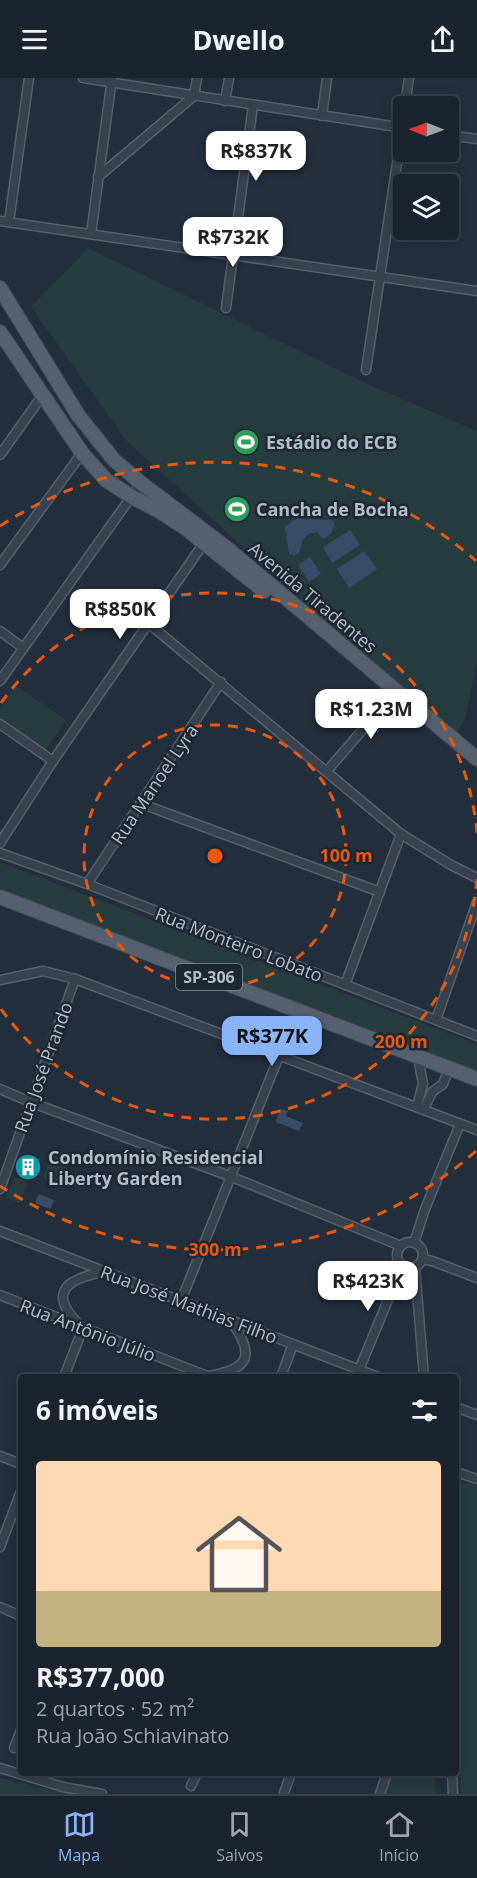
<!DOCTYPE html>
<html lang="pt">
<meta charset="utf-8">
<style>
body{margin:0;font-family:"Open Sans",sans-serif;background:#242b36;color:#f1f3f6;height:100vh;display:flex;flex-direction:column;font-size:22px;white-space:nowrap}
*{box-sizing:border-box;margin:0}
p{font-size:20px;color:#a0a4aa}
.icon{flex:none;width:33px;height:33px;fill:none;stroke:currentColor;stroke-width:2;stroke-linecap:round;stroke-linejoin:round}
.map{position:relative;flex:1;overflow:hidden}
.side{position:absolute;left:18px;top:1296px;width:441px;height:402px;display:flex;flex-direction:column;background:#1b232e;border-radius:6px;box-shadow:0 3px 15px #0003,0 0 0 2px #39404a}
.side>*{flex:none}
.needle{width:39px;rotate:271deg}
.buttons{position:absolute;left:393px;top:18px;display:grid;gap:12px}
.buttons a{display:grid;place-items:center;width:66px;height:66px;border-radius:6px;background:#1b232e;box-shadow:0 3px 15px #0003,0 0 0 2px #39404a;font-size:30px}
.price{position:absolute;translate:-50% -51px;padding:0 14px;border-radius:12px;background:#fff;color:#222;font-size:20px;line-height:39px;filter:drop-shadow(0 2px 3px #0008)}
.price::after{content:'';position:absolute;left:50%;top:36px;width:18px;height:14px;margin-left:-9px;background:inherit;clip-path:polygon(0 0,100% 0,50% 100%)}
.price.active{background:#8ab4f8;color:#111}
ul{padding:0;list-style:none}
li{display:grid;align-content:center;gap:12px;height:318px;padding:0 18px}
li+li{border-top:2px solid #39404a}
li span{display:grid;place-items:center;height:186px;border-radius:6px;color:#555}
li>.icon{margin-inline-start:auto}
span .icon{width:108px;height:108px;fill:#fffc;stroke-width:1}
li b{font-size:26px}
h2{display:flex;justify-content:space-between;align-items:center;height:72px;padding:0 18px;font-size:26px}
header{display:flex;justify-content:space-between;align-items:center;height:78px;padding:0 18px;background:#1b232e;font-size:27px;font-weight:700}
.tabs{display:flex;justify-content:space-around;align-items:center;height:84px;border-top:2px solid #39404a;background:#1b232e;font-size:16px;color:#a0a4aa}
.tabs a{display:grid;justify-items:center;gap:3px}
.tabs .active{color:#8ab4f8}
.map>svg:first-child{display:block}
.green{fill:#263c3f}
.water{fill:#394c67}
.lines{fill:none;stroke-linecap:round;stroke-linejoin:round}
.minor-casing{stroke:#565f6c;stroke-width:11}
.primary-casing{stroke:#414a57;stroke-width:16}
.minor{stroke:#38414e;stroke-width:8}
.primary{stroke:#56606e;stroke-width:14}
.ring{fill:none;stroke:#e8590c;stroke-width:3;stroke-dasharray:10 8}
.labels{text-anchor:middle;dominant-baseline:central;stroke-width:5;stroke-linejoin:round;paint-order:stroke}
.shield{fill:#1d2633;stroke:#878f9c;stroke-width:1.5}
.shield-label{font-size:16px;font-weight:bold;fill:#b4bcc9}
.poi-label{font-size:18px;font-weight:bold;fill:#b4bcc9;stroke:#1d2633;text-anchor:start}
.street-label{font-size:18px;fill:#b4bcc9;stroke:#1d2633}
.centre{fill:#e8590c;stroke:#1d2633;stroke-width:3}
.ring-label{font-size:18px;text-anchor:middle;font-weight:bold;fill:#e8590c;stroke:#1d2633;stroke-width:5;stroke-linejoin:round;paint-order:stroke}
</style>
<header><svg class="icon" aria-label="menu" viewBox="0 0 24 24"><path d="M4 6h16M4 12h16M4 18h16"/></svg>Dwello<svg class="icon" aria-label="share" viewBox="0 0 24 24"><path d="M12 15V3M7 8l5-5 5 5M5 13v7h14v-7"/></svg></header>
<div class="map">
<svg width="477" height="1716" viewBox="0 0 477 1716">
<rect width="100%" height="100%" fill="#242f3e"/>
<g class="green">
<path d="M88,170l273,133 116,50v231l-12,57 -8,14 -58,-50 -51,-40 -222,-203 -95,-133z"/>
<path d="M16,608l50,34 -21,31 -45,-30v-12z"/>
<path d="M0,784l477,182v33l-477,-185z"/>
<path d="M54,1071l17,7 -12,28 -16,-7z"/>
<path d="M14,1099l14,5 -8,21 -14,-5z"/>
<path d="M456,1402l21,6v308h-16l-5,-76z"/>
<path d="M391,1695h44l1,21h-53z"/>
<path d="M0,1700l71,16h-71z"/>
</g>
<g class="water">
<path d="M297,440l34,2 3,1c1,9 -3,14 -11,18l-6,-7 -9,2 -5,6 -4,13 -5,2 -5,-1 -4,-27z"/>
<path d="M350,452l10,15 -28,18 -9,-16z"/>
<path d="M364,473l13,18 -28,19 -12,-19z"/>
<path d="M310,479l11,17 -12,8 -11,-17z"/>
<path d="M280,1031l8,2 -2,5 17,7 -4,8 -23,-9z"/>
<path d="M39,1116l15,6 -4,9 -15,-6z"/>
</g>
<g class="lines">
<defs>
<g id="minor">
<path d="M83,0l321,50"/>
<path d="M225,23l4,-23"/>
<path d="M405,28l4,-28"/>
<path d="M322,38l5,-38"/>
<path d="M448,57l29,4"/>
<path d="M98,99l96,-81 3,-18"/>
<path d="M0,143l477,70"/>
<path d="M9,144l20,-144"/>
<path d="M91,156l21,-156"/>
<path d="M226,230l27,-203"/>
<path d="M366,292l38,-254"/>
<path d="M0,377l42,-59"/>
<path d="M0,487l82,-112"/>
<path d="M148,545l253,211 50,31 26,13"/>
<path d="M0,553l23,17"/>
<path d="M0,603l141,-198"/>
<path d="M0,646l53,37"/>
<path d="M327,693l69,-80"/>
<path d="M142,726l238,88"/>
<path d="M0,765l53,-82 153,-221"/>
<path d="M0,775l87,31 390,152"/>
<path d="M87,806l134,-202"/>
<path d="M0,902l43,-9 32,8 402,151"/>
<path d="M345,907l56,-151"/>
<path d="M436,942l41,-118"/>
<path d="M0,1011l30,13 202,75 164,67 4,3"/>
<path d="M417,1028l6,-22 -5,-27"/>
<path d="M424,1031l8,-17 11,-8 6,-15"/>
<path d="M0,1111l75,-210"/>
<path d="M0,1153l378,146"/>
<circle cx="410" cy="1177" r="13"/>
<path d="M414,1165l11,-34 35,-85"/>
<path d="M422,1181l10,2 45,17"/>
<path d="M415,1189l9,110"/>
<path d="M0,1217l210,82"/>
<path d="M181,1223l98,-245"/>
<path d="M359,1292l43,-104"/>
<path d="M209,1298c40,-7 47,-20 22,-55"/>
<path d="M64,1299l19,-49c-36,-33 -20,-49 21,-56"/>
<path d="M281,1299l12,-33"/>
<path d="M456,1329l21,8"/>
<path d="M0,1378l21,8"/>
<path d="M456,1394l21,7"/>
<path d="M0,1469l21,-56"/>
<path d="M0,1529l21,9"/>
<path d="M14,1670l7,-18"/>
<path d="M0,1690l63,19 39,7"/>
<path d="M452,1695l1,21"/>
<path d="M191,1708l6,-13"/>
<path d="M284,1715l7,-20"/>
<path d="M380,1716l7,-21"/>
</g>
<g id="primary">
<path d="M0,210l78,127 36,45 27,23 87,66 249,210"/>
<path d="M0,254l82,121 24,27 26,17 27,14 25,16 80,64"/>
<path d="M0,819l477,182"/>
</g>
</defs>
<use href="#minor" class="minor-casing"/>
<use href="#primary" class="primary-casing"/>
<use href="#minor" class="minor"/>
<use href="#primary" class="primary"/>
</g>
<g class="ring">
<circle cx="215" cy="778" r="131"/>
<path d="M477 801A263 263 0 0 1 1 931M1 625A263 263 0 0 1 477 755"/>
<path d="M476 1073A394 394 0 0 1 0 1108M0 448A394 394 0 0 1 476 483"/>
</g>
<defs>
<symbol id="stadium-disc" viewBox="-11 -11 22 22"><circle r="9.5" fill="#2e9e5b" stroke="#1d2633"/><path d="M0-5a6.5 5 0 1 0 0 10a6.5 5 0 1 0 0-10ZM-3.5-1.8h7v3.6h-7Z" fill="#fff"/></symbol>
<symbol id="building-disc" viewBox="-11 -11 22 22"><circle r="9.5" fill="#0f9aa8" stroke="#1d2633"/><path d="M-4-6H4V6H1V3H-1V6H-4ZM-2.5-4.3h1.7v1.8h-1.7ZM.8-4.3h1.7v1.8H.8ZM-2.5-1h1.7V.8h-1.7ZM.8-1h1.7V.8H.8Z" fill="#fff"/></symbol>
</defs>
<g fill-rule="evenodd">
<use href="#stadium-disc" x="231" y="349" width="30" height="30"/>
<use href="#stadium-disc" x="222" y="416" width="30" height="30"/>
<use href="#building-disc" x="13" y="1074" width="30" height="30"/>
</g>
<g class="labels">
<rect class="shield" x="176" y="886" width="66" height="26" rx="4.5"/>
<g class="shield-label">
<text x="209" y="899">SP-306</text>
</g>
<g class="poi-label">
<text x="266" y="364">Estádio do ECB</text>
<text x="256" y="431">Cancha de Bocha</text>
<text x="48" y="1079">Condomínio Residencial<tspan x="48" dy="21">Liberty Garden</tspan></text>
</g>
<g class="street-label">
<text transform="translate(313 519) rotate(40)">Avenida Tiradentes</text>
<text transform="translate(154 706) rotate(-56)">Rua Manoel Lyra</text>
<text transform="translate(239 866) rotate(21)">Rua Monteiro Lobato</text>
<text transform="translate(43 989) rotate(-70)">Rua José Prando</text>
<text transform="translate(189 1226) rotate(21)">Rua José Mathias Filho</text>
<text transform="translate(88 1252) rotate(21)">Rua Antônio Júlio</text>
</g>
</g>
<circle cx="215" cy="778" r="9" class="centre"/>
<g class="ring-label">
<text x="346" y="784">100 m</text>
<text x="401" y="970">200 m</text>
<text x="215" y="1178">300 m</text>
</g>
</svg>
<div class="buttons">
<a><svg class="needle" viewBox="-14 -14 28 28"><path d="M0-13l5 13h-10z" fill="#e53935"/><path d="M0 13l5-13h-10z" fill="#a0a4aa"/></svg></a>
<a><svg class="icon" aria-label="layers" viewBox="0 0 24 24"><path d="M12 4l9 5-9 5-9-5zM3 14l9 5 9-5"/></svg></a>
</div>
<b class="price" style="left:256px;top:104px">R$837K</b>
<b class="price" style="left:233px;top:190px">R$732K</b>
<b class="price" style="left:120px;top:562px">R$850K</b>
<b class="price" style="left:371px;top:662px">R$1.23M</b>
<b class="price active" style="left:272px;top:989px">R$377K</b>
<b class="price" style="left:368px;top:1234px">R$423K</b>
<section class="side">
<h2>6 imóveis<svg class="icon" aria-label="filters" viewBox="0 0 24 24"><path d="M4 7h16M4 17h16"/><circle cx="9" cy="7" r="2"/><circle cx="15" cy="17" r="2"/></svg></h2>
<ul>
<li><span style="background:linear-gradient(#ffd9b3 70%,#c2b280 0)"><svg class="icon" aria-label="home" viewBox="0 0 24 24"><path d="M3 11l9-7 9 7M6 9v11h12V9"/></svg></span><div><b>R$377,000</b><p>2 quartos · 52 m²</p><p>Rua João Schiavinato</p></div></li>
</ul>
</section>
</div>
<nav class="tabs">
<a class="active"><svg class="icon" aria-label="map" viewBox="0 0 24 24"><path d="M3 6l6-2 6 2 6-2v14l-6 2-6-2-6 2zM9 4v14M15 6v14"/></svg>Mapa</a>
<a><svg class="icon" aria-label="saved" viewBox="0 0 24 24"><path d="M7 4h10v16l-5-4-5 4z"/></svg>Salvos</a>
<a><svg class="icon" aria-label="home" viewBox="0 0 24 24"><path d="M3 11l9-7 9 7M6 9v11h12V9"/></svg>Início</a>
</nav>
